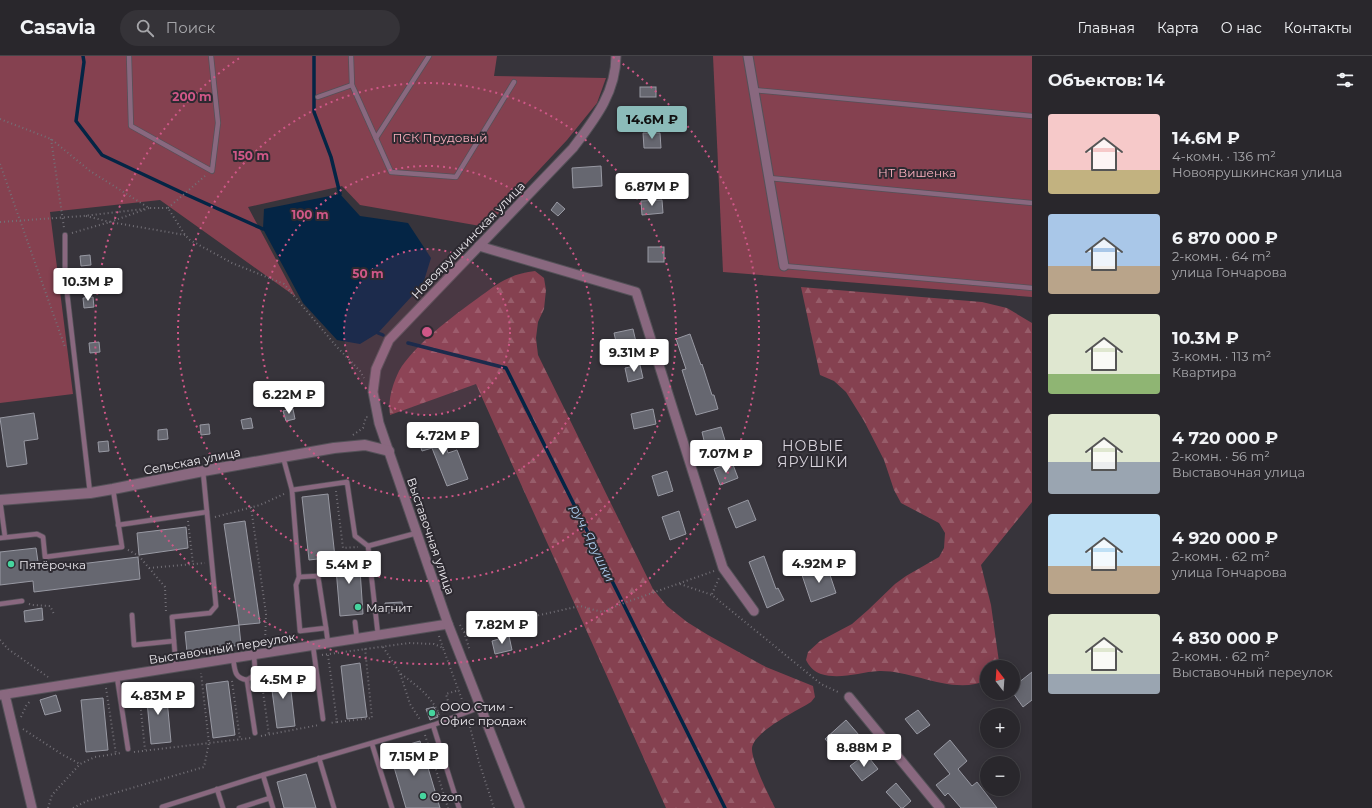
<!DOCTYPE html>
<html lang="ru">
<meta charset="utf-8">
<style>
body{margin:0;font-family:Montserrat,sans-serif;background:#353338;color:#f1f3f6;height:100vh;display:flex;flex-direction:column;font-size:15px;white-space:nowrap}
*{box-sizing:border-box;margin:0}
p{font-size:13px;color:#a5a5a9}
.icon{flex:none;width:22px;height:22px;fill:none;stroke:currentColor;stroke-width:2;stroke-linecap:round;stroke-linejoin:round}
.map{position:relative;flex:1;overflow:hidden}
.side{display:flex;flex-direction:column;background:#29272c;width:340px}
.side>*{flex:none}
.needle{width:26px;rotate:343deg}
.buttons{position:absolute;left:980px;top:604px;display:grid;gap:8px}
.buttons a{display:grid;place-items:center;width:40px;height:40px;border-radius:50%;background:#29272c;box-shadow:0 2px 10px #0003,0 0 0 1px #454448;font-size:20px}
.price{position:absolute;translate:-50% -34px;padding:0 9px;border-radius:4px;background:#fff;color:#222;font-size:13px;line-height:26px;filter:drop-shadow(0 1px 2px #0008)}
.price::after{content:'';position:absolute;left:50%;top:24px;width:12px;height:9px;margin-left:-6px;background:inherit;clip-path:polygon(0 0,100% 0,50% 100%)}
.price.active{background:#8bbbb9;color:#111}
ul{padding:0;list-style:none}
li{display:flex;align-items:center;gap:12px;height:100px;padding:0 16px}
li span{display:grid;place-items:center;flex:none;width:112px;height:80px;border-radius:4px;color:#555}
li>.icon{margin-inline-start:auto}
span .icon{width:48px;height:48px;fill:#fffc;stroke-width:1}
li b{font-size:17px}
h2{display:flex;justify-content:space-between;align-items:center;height:48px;padding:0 16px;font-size:17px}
header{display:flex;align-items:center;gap:24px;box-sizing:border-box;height:56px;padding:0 20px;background:#29272c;border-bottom:1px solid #454448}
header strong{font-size:19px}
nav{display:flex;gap:22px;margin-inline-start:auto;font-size:14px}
.search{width:280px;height:36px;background:#353338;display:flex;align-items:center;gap:10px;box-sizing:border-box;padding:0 14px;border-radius:22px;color:#a5a5a9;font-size:15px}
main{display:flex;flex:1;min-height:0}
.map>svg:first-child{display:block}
.green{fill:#854150}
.forest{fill:url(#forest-firs)}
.water{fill:#042545}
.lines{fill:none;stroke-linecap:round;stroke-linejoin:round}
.stream{stroke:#042545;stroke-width:3.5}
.building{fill:#666770;stroke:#9899a3}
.service-casing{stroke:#545158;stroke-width:6}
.minor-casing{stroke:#545158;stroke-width:11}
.tertiary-casing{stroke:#545158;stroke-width:12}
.path{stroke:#737077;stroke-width:2;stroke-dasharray:1 3;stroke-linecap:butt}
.service{stroke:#89687f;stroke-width:4.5}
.minor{stroke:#89687f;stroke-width:9}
.tertiary{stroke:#89687f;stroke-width:10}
.ring{fill:none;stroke:#cf5787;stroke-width:2;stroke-dasharray:2 4}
.poi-dot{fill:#46d49e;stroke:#2d2a31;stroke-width:1.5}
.labels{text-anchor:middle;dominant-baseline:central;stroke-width:4;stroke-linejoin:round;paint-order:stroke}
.park-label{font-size:12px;fill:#fdb2c0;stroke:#2d2a31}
.street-label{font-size:12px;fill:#edeaef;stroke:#2d2a31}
.poi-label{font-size:12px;fill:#edeaef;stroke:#2d2a31;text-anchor:start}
.water-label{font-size:13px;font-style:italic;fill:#aecef0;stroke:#2d2a31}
.quarter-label{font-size:14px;letter-spacing:1px;fill:#d9d4dd;stroke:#2d2a31}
.centre{fill:#cf5787;stroke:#2d2a31;stroke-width:2}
.ring-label{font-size:12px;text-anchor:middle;font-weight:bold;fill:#cf5787;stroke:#2d2a31;stroke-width:4;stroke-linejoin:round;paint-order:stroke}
</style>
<header>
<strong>Casavia</strong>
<div class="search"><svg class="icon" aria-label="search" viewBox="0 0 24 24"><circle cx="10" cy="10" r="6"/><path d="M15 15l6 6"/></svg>Поиск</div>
<nav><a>Главная</a><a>Карта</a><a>О нас</a><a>Контакты</a></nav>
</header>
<main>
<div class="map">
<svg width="1032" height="752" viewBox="0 0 1032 752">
<defs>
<pattern id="forest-firs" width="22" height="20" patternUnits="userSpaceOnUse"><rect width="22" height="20" fill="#854150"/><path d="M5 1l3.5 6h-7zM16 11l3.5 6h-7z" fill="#975d6a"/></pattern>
</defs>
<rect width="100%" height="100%" fill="#37343b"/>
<g class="green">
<path d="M0,0h497l-3,20 112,2 -9,25 -30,37 -81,87 -126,-22 -18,-19 -94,21 48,90 -136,-97 -110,12 23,182 -73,9z"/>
<path d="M713,0h319v241l-309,-25z"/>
</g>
<g class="forest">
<path d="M535,215l9,7 2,12 -2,19 -6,13 -2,16 2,17 115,234 14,17 20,16 21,13 58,32 47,19 2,11 -4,5c-14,9 -57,29 -59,46 -1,12 17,48 23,60h-109l-190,-424 -86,31c-2,-16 2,-29 9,-44 15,-26 54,-55 79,-73 10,-7 19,-15 31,-20 8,-4 17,-6 26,-7z"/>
<path d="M801,231l181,15 25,6 25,15v179l-51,63 10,40 8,57 -2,5h-10v13c-33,16 -74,-10 -108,-9 -19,1 -39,9 -58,3 -7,-2 -12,-8 -15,-14l2,-8 12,-11 32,-17 16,-14 27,-26 11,-8 33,-19 5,-9 1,-15 -6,-10 -38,-20 -7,-13 -10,-30 -20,-39 -18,-29 -12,-11 -14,-6z"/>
</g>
<path class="water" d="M340,138l20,22 48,7 23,35 -8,26 -45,49 -18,11 -23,-4 -34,-37 -40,-74 1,-20z"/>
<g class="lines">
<g class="stream">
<path d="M83,0l1,6 -8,59 26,34 83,39 78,35"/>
<path d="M314,0v56l17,45 9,37"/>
<path d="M378,277l5,2"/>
<path d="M408,287l98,25 219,440"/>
</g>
</g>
<g class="building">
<rect x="640" y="31" width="16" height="10"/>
<path d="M643,77h17l1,15h-17z"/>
<path d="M601,110l1,20 -29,2 -1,-20z"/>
<path d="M662,144l1,13 -21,2 -1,-14z"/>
<path d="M557,146l8,7 -7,7 -7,-6z"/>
<rect x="648" y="191" width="16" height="15"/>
<path d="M90,199l1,10 -10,1 -1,-10z"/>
<path d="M93,241l1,10 -10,1 -1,-10z"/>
<path d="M633,273l3,13 -19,4 -3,-13z"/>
<path d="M690,278l11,31 1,-1 10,31h2l4,14 -22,6 -14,-45 4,-1 -10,-30z"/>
<path d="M99,286l1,10 -10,1 -1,-10z"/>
<path d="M640,309l3,13 -15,4 -3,-14z"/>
<path d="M293,353l2,10 -9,2 -3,-10z"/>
<path d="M653,353l3,15 -22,5 -3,-15z"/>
<path d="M34,357l4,26 -14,2 3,23 -20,3 -7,-49z"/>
<path d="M251,362l2,10 -10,1 -2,-9z"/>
<path d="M209,368l1,10 -9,1 -1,-10z"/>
<path d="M438,369l10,28 9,-3 11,29 -21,7 -15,-38 -10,3 -6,-18z"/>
<path d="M721,371l6,20 -20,6 -5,-21z"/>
<path d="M167,373l1,10 -10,1v-10z"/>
<path d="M108,385l1,10 -10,1 -1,-10z"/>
<path d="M732,406l6,16 -18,7 -6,-16z"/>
<path d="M667,415l6,20 -15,5 -6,-20z"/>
<path d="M328,438l7,63 -26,3 -7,-63z"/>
<path d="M748,444l8,20 -20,8 -8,-20z"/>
<path d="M679,455l7,23 -16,6 -8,-23z"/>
<path d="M245,465l15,102 -21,2 -15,-101z"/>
<path d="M186,471l2,21 -49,7 -2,-22z"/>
<path d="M36,492l3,21 99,-12 2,22 -106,13 -1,-11 -33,4v-33z"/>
<path d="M359,499l4,59 -23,2 -5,-59z"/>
<path d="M764,500l12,33 2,-1 6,12 -17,8 -18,-46z"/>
<path d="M827,510l9,27 -25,9 -9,-27z"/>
<path d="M402,546l1,10 -17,1 -1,-10z"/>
<path d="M42,552l1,12 -18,2 -1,-11z"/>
<path d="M239,569l2,20 -54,7 -2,-20z"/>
<path d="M509,580l3,14 -17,4 -3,-13z"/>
<path d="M360,607l7,54 -20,2 -6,-53z"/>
<path d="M1032,616v28l-9,7 -10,-14v-6z"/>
<path d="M289,617l6,53 -18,2 -7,-53z"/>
<path d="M228,625l7,54 -22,3 -7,-54z"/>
<path d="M166,633l5,53 -20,2 -5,-53z"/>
<path d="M56,639l5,16 -16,4 -5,-15z"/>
<path d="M103,642l5,52 -22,2 -5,-52z"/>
<path d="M434,651l4,10 -8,3 -4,-11z"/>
<path d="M918,654l12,15 -13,9 -12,-15z"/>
<path d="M846,664l13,15 -21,18 -13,-14z"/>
<path d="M950,684l17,21 -9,8 14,17 5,-4 20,26h-36l-13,-15 -3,3 -9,-11 14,-11 -16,-20z"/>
<path d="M420,685l20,67h-34l-17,-58z"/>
<path d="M866,698l12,15 -16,12 -12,-15z"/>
<path d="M306,718l10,34h-32l-7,-26z"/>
<path d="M896,727l15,18 -8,7h-2l-15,-16z"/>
</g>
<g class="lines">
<defs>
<g id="service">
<path d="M129,0l2,70 81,45 6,-48 -7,-67"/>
<path d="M351,0l1,29 39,87 65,5 58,-95"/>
<path d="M754,34l278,26"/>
<path d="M318,41l34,-12"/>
<path d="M376,82l53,-82"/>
<path d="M769,122l263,25"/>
<path d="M65,179v40l25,218"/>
<path d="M784,210l248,22"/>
<path d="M283,401l9,33"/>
<path d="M0,444l5,37"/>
<path d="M118,469l89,-13"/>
<path d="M0,482l37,-4 6,3 2,20 77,-10 -9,-58"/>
<path d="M368,490l49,-13"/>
<path d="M299,521l-3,8 4,46 26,-3 -8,-52 -19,1 -7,-87 55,-8 8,54 13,10 10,89"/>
<path d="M0,548l22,-3"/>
<path d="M132,559l2,30 40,-4"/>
<path d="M355,566l2,17"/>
<path d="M326,572l2,15"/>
<path d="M313,590l10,73"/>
<path d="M233,602c2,12 1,20 14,22l6,-4 2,-6 -1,-15"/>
<path d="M176,611l-4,-50 38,-4 6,-7 -13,-135"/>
<path d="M117,621l11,72"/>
<path d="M247,624l8,53"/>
<path d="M433,669l26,83"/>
<path d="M372,688l20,64"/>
<path d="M319,702l15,50"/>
<path d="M217,733l6,19"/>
<path d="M163,752l-1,-1 101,-32"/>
<path d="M239,752l31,-10"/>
<path d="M273,752l-10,-33 170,-50 48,-18"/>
</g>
<g id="minor">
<path d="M748,0l36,210"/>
<path d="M479,190l157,46 87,276 31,43"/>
<path d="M0,639l448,-71"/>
<path d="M5,639l27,113"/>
<path d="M849,641l91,111"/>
<path d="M520,752l-72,-184 -69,-201 -6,-31 3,-23 13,-29 184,-192c21,-28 43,-55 43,-92"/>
</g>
<path id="tertiary" d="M0,444l90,-7 23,-4 90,-18 131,-23 31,-3 24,6"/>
</defs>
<use href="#service" class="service-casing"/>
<use href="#minor" class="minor-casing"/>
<use href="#tertiary" class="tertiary-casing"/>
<g class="path">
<path d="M0,63l51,20 39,32 59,37h19l17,27 5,5 42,23 52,21 53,63 23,24 4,7"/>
<path d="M51,83l13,89"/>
<path d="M0,108l65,183"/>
<path d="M168,152l37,-32"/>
<path d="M86,160l24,6 75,13"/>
<path d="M0,166l83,-6 61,-7"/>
<path d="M72,177l38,-11 39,-14"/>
<path d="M353,379l10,-7 3,-11h3"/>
<path d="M336,435l7,57 15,-1"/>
<path d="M251,451l15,107 -1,30"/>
<path d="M215,461l45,-12 24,-11"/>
<path d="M188,465l5,43"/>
<path d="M128,494l11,6 26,31 1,25"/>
<path d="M149,512l56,-5"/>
<path d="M680,528l32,11 109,89 19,9"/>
<path d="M712,538l7,-16"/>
<path d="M29,548l3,1 18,1 4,8"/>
<path d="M460,569l4,7 6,19"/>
<path d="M464,576l116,-26 22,6 22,-9 90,-32"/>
<path d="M439,580l4,12"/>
<path d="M0,584l8,9 40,28"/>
<path d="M383,591l17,26 10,31 11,17"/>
<path d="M322,599l87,-12 25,1 9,4 21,57"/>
<path d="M328,599l9,67 -7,1"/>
<path d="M401,618c15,11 32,23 38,41"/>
<path d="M261,621l8,58"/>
<path d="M232,625l8,58"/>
<path d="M138,626l7,68"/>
<path d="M106,632l10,66"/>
<path d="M450,652l-4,-14 13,-4"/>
<path d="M438,657l26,-10"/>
<path d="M21,661l5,-11 5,-6"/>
<path d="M468,663l11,43 15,46"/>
<path d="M337,666l35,-4 -7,-70"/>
<path d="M23,673l40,26 17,9"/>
<path d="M425,679l23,73"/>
<path d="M261,680l58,-11"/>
<path d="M134,696l117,-14"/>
<path d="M48,752l4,-13 28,-31 15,-7 26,-4"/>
<path d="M73,752l14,-7 117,-34 5,-24 -8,-70"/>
</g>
<use href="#service" class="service"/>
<use href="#minor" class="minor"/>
<use href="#tertiary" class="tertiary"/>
</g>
<circle cx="427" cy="276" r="83" fill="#cf5787" fill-opacity=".12"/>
<g class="ring">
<circle cx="427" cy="276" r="83"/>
<circle cx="427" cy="276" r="166"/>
<circle cx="427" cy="276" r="249"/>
<path d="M613 1A332 332 0 1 1 241 1"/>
</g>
<g class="poi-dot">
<circle cx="11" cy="508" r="4"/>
<circle cx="358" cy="551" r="4"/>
<circle cx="432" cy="657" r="4"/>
<circle cx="423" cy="740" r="4"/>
</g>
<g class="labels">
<g class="park-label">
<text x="440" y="81">ПСК Прудовый</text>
<text x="917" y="116">НТ Вишенка</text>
</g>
<g class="street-label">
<text transform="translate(468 184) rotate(-46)">Новоярушкинская улица</text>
<text transform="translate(192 405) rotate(-11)">Сельская улица</text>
<text transform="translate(431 480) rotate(71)">Выставочная улица</text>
<text transform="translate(222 592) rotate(-9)">Выставочный переулок</text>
</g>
<g class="poi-label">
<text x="19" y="508">Пятёрочка</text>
<text x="366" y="551">Магнит</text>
<text x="440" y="650">ООО Стим -<tspan x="440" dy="14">Офис продаж</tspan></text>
<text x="431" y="740">Ozon</text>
</g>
<g class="water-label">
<text transform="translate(593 487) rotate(64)">руч. Ярушки</text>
</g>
<g class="quarter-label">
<text x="813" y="390">НОВЫЕ<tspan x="813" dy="16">ЯРУШКИ</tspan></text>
</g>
</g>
<circle cx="427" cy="276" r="6" class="centre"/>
<g class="ring-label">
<text x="192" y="45">200 m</text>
<text x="251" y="104">150 m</text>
<text x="310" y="163">100 m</text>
<text x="368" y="222">50 m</text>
</g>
</svg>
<div class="buttons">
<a><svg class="needle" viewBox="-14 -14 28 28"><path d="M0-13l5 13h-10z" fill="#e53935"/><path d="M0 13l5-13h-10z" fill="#a5a5a9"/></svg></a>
<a>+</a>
<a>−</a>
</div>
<b class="price active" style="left:652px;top:84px">14.6M ₽</b>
<b class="price" style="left:652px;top:151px">6.87M ₽</b>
<b class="price" style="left:88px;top:246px">10.3M ₽</b>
<b class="price" style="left:634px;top:317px">9.31M ₽</b>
<b class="price" style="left:289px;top:359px">6.22M ₽</b>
<b class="price" style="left:443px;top:400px">4.72M ₽</b>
<b class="price" style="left:726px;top:418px">7.07M ₽</b>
<b class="price" style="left:819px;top:528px">4.92M ₽</b>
<b class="price" style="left:349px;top:529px">5.4M ₽</b>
<b class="price" style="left:502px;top:589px">7.82M ₽</b>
<b class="price" style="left:283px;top:644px">4.5M ₽</b>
<b class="price" style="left:158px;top:660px">4.83M ₽</b>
<b class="price" style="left:864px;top:712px">8.88M ₽</b>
<b class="price" style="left:414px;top:721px">7.15M ₽</b>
</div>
<section class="side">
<h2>Объектов: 14<svg class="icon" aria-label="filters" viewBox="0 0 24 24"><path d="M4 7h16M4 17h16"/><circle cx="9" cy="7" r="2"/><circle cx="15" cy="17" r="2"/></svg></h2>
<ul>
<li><span style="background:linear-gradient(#f6c9c9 70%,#c2b280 0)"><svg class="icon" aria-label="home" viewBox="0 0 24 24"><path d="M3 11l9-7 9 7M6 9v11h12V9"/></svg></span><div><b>14.6M ₽</b><p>4-комн. · 136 m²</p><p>Новоярушкинская улица</p></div></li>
<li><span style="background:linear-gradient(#a9c7e8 65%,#b9a48a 0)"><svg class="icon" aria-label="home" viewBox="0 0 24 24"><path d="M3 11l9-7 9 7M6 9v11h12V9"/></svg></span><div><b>6 870 000 ₽</b><p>2-комн. · 64 m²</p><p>улица Гончарова</p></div></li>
<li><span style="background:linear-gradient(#dfe7d0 75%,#8fb573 0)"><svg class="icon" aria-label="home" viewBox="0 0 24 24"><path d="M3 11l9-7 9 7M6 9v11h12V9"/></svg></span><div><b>10.3M ₽</b><p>3-комн. · 113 m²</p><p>Квартира</p></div></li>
<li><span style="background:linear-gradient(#dfe7d0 60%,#9aa5b1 0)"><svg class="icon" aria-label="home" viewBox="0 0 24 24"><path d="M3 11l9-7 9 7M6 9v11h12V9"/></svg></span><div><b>4 720 000 ₽</b><p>2-комн. · 56 m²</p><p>Выставочная улица</p></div></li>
<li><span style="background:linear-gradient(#bfe0f5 65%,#b9a48a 0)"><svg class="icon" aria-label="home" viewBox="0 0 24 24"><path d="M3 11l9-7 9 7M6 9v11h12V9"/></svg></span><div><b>4 920 000 ₽</b><p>2-комн. · 62 m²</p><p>улица Гончарова</p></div></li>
<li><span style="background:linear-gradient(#dfe7d0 75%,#9aa5b1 0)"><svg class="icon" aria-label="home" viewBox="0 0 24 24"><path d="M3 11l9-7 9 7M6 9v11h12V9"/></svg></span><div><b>4 830 000 ₽</b><p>2-комн. · 62 m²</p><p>Выставочный переулок</p></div></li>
</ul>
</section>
</main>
